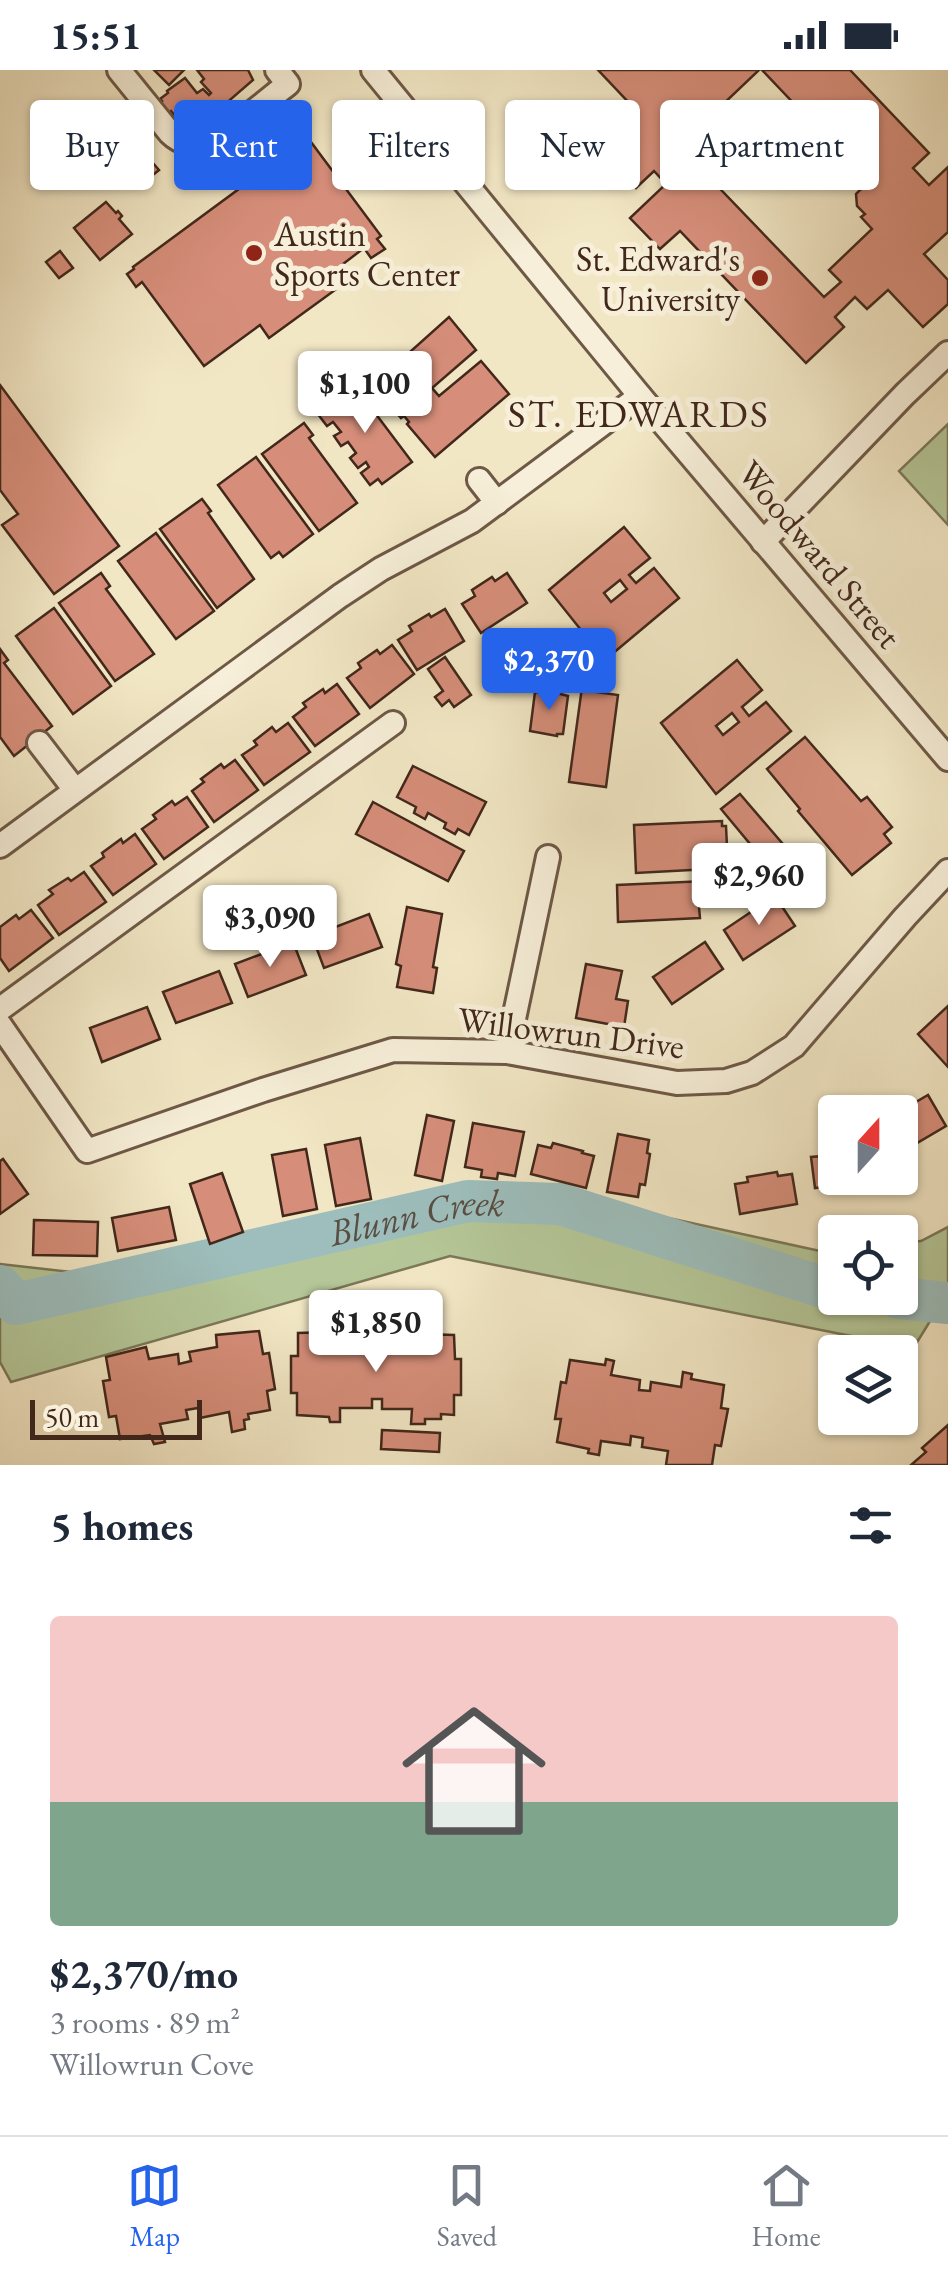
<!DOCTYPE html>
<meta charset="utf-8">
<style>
body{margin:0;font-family:"EB Garamond",serif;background:#f2f2f3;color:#1f2937;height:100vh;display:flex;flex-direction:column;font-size:38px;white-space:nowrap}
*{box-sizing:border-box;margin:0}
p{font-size:32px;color:#747a83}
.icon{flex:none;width:55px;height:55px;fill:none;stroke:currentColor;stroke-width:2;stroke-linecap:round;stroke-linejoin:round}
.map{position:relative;height:1395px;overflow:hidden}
.side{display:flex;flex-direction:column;background:#fff;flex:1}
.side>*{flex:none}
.guide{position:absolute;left:30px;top:30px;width:890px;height:90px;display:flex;gap:20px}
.needle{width:65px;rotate:21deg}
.tools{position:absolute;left:818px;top:1025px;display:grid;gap:20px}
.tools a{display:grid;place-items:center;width:100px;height:100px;border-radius:10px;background:#fff;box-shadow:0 2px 8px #0004;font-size:50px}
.scale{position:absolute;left:30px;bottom:25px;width:172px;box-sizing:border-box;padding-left:10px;border:5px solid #42281b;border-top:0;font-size:28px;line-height:35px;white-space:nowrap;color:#42281b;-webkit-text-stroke:8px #f7efd9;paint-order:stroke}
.price{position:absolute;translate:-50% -85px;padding:0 22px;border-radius:10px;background:#fff;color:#222;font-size:32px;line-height:65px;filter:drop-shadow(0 2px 5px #0008)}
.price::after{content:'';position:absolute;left:50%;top:60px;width:30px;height:22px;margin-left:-15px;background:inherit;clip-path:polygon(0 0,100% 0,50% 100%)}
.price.selected{background:#2563eb;color:#fff}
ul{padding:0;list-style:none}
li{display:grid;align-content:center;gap:20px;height:530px;padding:0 50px}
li+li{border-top:2px solid #e0e1e3}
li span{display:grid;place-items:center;height:310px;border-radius:10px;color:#555}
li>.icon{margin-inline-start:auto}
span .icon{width:180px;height:180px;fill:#fffc;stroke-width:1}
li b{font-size:42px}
h2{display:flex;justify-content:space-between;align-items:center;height:120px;padding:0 50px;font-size:42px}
.pill{padding:0 35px;border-radius:10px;background:#fff;box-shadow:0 2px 8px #0004;font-size:35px;line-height:90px}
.pill.selected{background:#2563eb;color:#fff}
.status{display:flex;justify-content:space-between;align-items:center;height:70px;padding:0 50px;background:#fff;direction:ltr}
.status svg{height:28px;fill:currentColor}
.menu{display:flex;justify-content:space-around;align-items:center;height:140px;border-top:2px solid #e0e1e3;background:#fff;font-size:28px;color:#747a83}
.menu a{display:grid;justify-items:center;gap:5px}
.menu .selected{color:#2563eb}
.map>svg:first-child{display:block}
.green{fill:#b5c798;stroke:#7c785a;stroke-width:2.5}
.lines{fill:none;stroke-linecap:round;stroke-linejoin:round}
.river{stroke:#9dbebc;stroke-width:42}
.building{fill:#d68e7a;stroke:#42281b;stroke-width:2.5;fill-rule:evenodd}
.minor-casing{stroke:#6e5846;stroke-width:28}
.minor{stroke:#f7efd9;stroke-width:22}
.poi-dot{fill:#8f2418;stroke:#f7efd9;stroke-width:4}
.labels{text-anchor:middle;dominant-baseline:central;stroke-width:10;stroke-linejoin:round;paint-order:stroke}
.poi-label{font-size:35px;fill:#42281b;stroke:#f7efd9;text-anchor:start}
.street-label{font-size:35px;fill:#42281b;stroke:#f7efd9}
.neighbourhood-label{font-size:38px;letter-spacing:2.5px;fill:#42281b;stroke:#f7efd9}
.water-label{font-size:38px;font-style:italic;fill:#594e43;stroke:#f7efd9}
</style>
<div class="status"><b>15:51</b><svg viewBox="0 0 49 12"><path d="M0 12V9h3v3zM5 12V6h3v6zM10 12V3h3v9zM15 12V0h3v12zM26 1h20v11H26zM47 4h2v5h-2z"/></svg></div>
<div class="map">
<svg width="948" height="1395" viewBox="0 0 948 1395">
<rect width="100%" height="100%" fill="#f2e7c5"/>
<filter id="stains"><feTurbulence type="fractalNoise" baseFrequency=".002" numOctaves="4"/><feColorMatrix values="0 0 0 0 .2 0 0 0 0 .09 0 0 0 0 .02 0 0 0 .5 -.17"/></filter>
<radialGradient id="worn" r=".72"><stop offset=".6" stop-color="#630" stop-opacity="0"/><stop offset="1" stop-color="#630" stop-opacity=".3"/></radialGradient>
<g class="green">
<path d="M948,354v101l-49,-54z"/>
<path d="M490,1124l73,1 257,56 15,-1v48h65v-55l21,-2 27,-14v65l-37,60 -10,-6 -451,-90 -439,126 -11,-20v-98l80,9 368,-77z"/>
</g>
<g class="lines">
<g class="river">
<path id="s1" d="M0,1216l16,18 452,-103 92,3 275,87"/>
<path d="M898,1228l50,5"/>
</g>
</g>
<g class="building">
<path d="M154,0h30l-15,15z"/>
<path d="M197,0h51l5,10 -29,25 2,2 -10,8 -3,-2 -5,3 -7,6 2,3 -5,4 -4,-5 -7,6 -16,-19 -3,3 -9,-10 3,-3 -2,-2 8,-6 -1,-2 18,-13 12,15 6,-4 6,6 2,-2 -10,-11 3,-3z"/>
<path d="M598,0h161l-80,76 145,151 17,-15 -12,-12 43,-41 -11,-12 4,-3 -8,-8 -1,-12 19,-19 -67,-71 -7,7 -39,-41h88l79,83 -16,15 16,17 19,-18v65l-24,22 24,26v24l-25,23 -35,-37 -21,19 -12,-12 -20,20 9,10 -38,36 -126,-132 -20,18 -30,-31 36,-34 -12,-13 -18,17 -44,-46 39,-37z"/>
<path d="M74,36l15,18 3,-1 9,15 -17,14 -4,-5 -9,7 -22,-28z"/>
<path d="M308,68l73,98 -4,3 8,10 -14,9 -7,-10 -38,29 9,13 -66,48 -9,-13 -56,41 -62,-84 -6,5 -9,-13 7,-5 -1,-2z"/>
<path d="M133,75l9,12 3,-3 14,16 -20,16 -23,-28z"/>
<path d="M106,132l10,11 2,-2 4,5 -3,3 13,15 -32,26 -26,-32z"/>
<path d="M60,181l13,17 -14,10 -13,-16z"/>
<path d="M449,247l27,33 -44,38 7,8 42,-35 28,33 -74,63 -28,-33 2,-2 -5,-6 -3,2 -28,-33z"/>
<path d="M0,315l119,161 -65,48 -52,-69 16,-11 -18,-24z"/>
<path d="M354,315l58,77 -30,22 -4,-5 -8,6 -9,-12 8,-6 -3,-5 -8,6 -8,-10 6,-5 -8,-11 -7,4 -7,-10 7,-4 -8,-10 -6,4 -10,-13z"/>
<path d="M304,353l9,12 -4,3 48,65 -38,28 -57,-77z"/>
<path d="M256,387l57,77 -30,23 -4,-5 -8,6 -53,-73z"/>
<path d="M202,429l9,12 -3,2 46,66 -37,29 -57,-79z"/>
<path d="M624,457l26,31 -21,17 7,8 18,-15 25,30 -74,62 -56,-70zM620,510l7,9 -16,13 -7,-9z"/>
<path d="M156,463l58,78 -38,28 -58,-78z"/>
<path d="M101,503l9,13 -4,3 48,65 -39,27 -56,-78z"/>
<path d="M507,503l20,30 -46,30 -19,-29 13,-8 -3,-6 20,-13 3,4z"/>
<path d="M54,538l57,78 -38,28 -57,-78z"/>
<path d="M445,539l19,32 -47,29 -19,-30 14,-9 -3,-5 20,-12 2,3z"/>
<path d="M392,575l22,29 -44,34 -23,-30 14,-10 -3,-5 19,-13 3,4z"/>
<path d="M0,579l8,11 -4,3 48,63 -38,30 -14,-19z"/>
<path d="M445,587l26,38 -17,12 -5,-7 -7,6 -7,-9 8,-6 -15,-22z"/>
<path d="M737,590l25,30 -20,17 7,9 17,-14 25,29 -75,63 -55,-71zM732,643l7,9 -16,13 -7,-9z"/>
<path d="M583,610l14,2 -1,10 22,3 -12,92 -37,-5z"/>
<path d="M337,614l22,30 -44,32 -22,-29 13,-10 -3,-4 20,-14 2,4z"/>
<path d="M549,621l19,5 -5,38h-6v2l-27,-5 5,-39 13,2z"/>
<path d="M288,653l22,29 -46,33 -22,-30 15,-10 -3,-4 18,-14 4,5z"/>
<path d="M805,667l56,64 6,-4 25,30 -8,7 7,9 -39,32 -54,-64 2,-2 -33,-40z"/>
<path d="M235,690l23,30 -44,32 -22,-31 12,-9 -3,-3 20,-15 3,4z"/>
<path d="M413,696l73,36 -17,33 -11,-6 -3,5 -11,-6 2,-5 -18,-10 -3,6 -11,-6 2,-6 -19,-10z"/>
<path d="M740,724l54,63 -19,17 -54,-65z"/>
<path d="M187,727l21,30 -44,32 -22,-30 14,-10 -3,-4 19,-14 3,4z"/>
<path d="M373,732l91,49 -16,30 -92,-47z"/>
<path d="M722,751v5h4l2,42 -92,5 -2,-48z"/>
<path d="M135,764l21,30 -43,31 -22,-29 13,-9 -2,-4 19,-14 2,4z"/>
<path d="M84,802l22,30 -47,33 -21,-30 15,-11 -4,-4 19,-12 3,3z"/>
<path d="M706,811v15h-8l2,22 -82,4 -1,-37z"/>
<path d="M775,826l20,30 -52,34 -19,-30z"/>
<path d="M407,837l35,7 -9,53 4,1 -4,25 -36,-6 4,-21 -5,-2z"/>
<path d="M31,840l22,28 -44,33 -9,-13v-31l16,-12 3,4z"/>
<path d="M369,844l13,33 -58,21 -12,-32z"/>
<path d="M293,872l13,33 -58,22 -13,-33z"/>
<path d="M705,872l18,27 -51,35 -19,-27z"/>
<path d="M586,894l36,7 -6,28 12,2 -4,26 -48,-9z"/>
<path d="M219,901l13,32 -56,20 -13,-31z"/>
<path d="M948,936v61l-30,-33z"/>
<path d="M147,937l13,32 -58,23 -12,-34z"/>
<path d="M928,1025l18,31 -46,27 -1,-41z"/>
<path d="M427,1045l27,6 -12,60 -27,-6z"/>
<path d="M473,1053l51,9 -9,44 -17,-3 -1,6 -16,-2 1,-7 -17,-3z"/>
<path d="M618,1064l31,6 -2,13 3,1 -5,31 -5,-1 -2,13 -31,-5z"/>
<path d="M360,1068l11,61 -35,7 -11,-61z"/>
<path d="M553,1073l30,8 -1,2 12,3 -8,32 -55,-14 7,-29 13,3z"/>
<path d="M306,1079l11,60 -34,7 -11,-61z"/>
<path d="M835,1080v28h37l1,3 -58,7 -4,-31 12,-1v-5z"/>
<path d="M3,1089l25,35 -28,20v-53z"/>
<path d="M777,1102l1,4 14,-2 5,30 -57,10 -5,-30 13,-2 -1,-5z"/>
<path d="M222,1103l21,59 -33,12 -20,-60z"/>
<path d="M169,1137l7,33 -58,11 -6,-33z"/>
<path d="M34,1150l64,2 -1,34 -64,-1z"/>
<path d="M331,1256h11v16h29v11l11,-1v-10h30v-14h10v6l32,1 1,24h6v36h-7v20l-13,-1v5h-16v5h-14l1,-15h-30v-10h-10v9h-32v14h-10l-1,-5 -32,-2v-22h-6v-37h7v-23l33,-1z"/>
<path d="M259,1261l4,23 6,-1 6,36 -8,2 3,19 -22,4 1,5 -5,1 1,9 -13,3 -3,-20 -29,6 -2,-10 -12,2 2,9 -28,5 5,18 -11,2 -4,-9 -30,4 -4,-23 -7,1 -6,-36 7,-1 -4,-23 40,-10 3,12 29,-5 1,10 12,-3 -2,-9 28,-5 -1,-12z"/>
<path d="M606,1289l8,2 -3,14 29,5 -1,10 11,1 1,-9 30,5 2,-15 9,2 -1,5 33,6 -3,23 7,1 -7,37 -6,-1 -3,20h-46l2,-14 -26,-4 1,-9 -12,-2 -1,9 -29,-4 -2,14 -11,-2 1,-4 -32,-7 4,-23h-6l6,-37 5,1 4,-23 35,5z"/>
<path d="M948,1355v40h-37l15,-13 -4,-4z"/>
<path d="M382,1360l58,3 -1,19 -58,-3z"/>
</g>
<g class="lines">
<defs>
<g id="minor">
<path d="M119,0l51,63c10,10 24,13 38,9 16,-4 64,-46 80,-58l-11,-14"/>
<path d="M373,0l267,326 308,363"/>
<path d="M479,410l18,23"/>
<path d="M763,472l142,-148 43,-41"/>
<path d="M39,673l36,47"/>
<path d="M0,776l340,-250 41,-27 91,-48 168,-125"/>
<path d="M0,939l393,-286"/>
<path d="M0,955l87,126 176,-61 130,-40 114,2 170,31 49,-2 26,-8 42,-27 111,-129 43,-46"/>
<path d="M507,982l41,-195"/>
</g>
</defs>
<use href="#minor" class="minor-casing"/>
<use href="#minor" class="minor"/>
</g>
<g class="poi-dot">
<circle cx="254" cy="183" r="10"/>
<circle cx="760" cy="208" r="10"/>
</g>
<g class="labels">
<g class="poi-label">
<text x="274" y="163">Austin<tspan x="274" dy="40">Sports Center</tspan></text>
<text x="740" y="188" text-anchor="end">St. Edward's<tspan x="740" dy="40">University</tspan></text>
</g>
<g class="street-label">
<text transform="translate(820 484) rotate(50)">Woodward Street</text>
<text transform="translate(571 962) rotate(7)">Willowrun Drive</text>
</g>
<g class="neighbourhood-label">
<text x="639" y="343">ST. EDWARDS</text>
</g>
<g class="water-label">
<text stroke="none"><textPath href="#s1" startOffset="435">Blunn Creek</textPath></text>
</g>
</g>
<rect width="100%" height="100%" filter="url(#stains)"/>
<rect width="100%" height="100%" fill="url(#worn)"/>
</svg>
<div class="tools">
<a><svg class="needle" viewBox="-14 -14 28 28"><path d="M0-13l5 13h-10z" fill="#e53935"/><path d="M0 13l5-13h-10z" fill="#747a83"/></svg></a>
<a><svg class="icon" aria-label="locate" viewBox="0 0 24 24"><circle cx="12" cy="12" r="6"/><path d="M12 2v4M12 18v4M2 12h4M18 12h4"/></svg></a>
<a><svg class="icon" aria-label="layers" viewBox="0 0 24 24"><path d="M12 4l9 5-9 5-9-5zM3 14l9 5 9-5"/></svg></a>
</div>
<div class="scale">50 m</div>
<b class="price" style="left:365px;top:366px">$1,100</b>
<b class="price selected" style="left:549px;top:643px">$2,370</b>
<b class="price" style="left:759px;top:858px">$2,960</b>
<b class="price" style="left:270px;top:900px">$3,090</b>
<b class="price" style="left:376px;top:1305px">$1,850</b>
<div class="guide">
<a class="pill">Buy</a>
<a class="pill selected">Rent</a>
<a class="pill">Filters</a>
<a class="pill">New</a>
<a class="pill">Apartment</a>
</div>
</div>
<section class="side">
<h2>5 homes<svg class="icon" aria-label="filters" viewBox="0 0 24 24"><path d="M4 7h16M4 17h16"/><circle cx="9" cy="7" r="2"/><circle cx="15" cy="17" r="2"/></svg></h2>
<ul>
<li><span style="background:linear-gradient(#f6c9c9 60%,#7fa58c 0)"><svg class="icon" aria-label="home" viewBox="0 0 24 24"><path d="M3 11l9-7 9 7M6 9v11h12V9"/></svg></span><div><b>$2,370/mo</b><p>3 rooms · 89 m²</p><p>Willowrun Cove</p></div></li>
</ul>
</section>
<nav class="menu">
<a class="selected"><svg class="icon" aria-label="map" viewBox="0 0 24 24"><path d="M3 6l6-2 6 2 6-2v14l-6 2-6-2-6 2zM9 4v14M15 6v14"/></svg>Map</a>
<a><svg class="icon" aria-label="saved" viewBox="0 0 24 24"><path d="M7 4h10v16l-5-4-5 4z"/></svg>Saved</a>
<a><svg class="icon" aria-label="home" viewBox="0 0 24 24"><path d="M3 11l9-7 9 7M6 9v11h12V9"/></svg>Home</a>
</nav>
